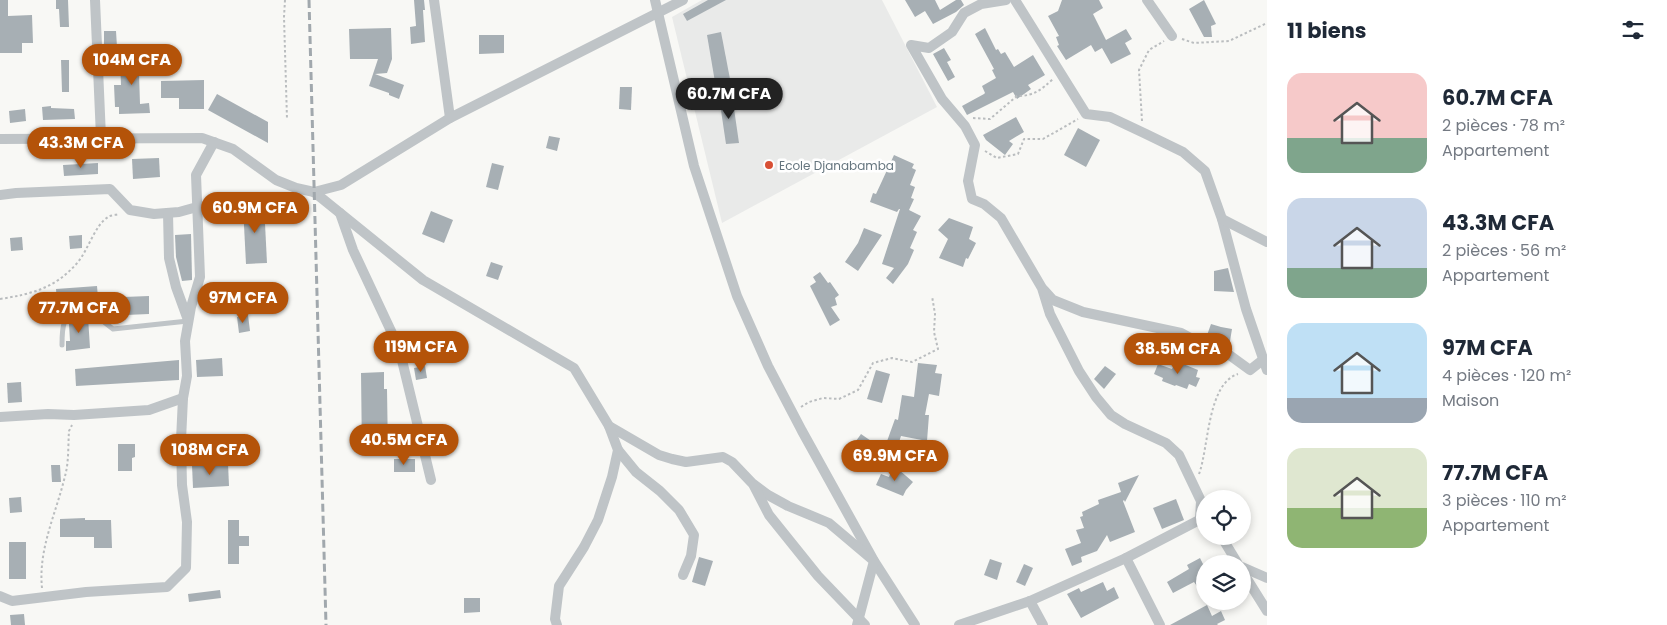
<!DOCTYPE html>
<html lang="fr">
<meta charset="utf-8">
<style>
body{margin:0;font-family:Poppins,sans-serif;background:#f2f2f3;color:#1f2937;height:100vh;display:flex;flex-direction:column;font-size:19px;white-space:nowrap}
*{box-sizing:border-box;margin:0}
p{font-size:16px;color:#747a83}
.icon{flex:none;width:28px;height:28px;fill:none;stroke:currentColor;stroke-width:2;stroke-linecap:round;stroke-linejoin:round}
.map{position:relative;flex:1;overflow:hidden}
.drawer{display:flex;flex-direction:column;background:#fff;width:400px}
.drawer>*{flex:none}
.tools{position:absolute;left:1196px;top:490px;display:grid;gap:10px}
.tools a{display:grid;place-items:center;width:55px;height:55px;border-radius:50%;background:#fff;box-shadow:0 2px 8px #0003;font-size:25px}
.price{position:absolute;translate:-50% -42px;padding:0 11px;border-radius:18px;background:#b45309;color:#fff;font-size:16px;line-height:32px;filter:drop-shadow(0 1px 2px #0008)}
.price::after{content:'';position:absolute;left:50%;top:30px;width:15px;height:11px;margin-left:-8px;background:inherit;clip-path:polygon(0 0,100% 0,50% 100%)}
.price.active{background:#222;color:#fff}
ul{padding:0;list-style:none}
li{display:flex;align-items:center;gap:15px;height:125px;padding:0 20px}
li span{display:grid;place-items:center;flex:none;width:140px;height:100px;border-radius:15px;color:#555}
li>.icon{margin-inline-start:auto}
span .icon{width:60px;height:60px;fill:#fffc;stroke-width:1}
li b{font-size:21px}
h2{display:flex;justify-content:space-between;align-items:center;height:60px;padding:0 20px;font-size:21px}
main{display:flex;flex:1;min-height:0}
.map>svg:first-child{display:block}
.built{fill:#e9eae9}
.building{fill:#a7afb4}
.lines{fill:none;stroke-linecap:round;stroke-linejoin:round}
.path{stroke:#babdbf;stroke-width:2;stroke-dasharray:2.5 2.5;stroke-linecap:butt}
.service{stroke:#bfc4c7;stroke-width:5}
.minor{stroke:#bfc4c7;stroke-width:10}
.rail{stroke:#a1a8ad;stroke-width:3;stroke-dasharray:8 4;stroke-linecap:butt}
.poi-dot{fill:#d85035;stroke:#fff;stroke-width:2}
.labels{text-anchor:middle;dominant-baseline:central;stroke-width:5;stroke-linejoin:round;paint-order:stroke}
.poi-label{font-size:12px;fill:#65757e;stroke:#fff;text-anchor:start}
</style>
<main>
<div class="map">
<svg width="1267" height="625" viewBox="0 0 1267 625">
<rect width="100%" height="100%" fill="#f8f8f5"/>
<path class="built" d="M702,0h180l55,107 -215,116 -50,-206z"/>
<g class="building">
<path d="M0,0h8v16l24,-1 1,28h-11v10h-22z"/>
<path d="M56,0h12l1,27h-9l-1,-18h-3z"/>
<path d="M414,0h10l1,10h-2l2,32 -14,2 -1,-17 6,-1z"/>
<path d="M708,0h18l-39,21 -4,-7z"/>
<path d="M905,0h30l5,10 16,-10h5l3,5 -8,7 -23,12 -8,-13 -10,6z"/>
<path d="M1062,0h37l4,8 -10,6 13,26 20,-11 6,10 -7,4 6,11 -20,10 -9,-16 -7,4 -4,-7 -25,15 -9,-14 2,-1 -3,-8 3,-1 -11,-20 10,-5z"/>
<path d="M1204,0l12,24 -5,2 1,11h-8l-15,-28z"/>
<path d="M391,28l1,31 -5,14 -12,1 29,11 -5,14 -10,-4v-2l-20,-7 9,-27h-28l-1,-30z"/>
<path d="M985,28l11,22 2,-1 3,5 4,-2 9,15 19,-12 12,20 -17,10 3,4 -14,10 -4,-7 -46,23 -5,-9 22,-12 1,-1 -3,-7 14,-8 -4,-8 2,-1 -19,-35z"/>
<path d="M104,31h12l1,16 -13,1z"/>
<path d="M721,32l9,47 -15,3 -8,-47z"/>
<path d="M479,35h25v18l-25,1z"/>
<path d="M944,48l7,12 -4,2 8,15 -7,4 -15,-27z"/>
<path d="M150,56v17h-11l1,31 9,-1 1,10 -31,1v-7h-4l-1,-22h7l-1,-27z"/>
<path d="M61,60h8v32h-7z"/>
<path d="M204,80v29h-25v-11h-18v-17z"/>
<path d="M620,87h12l-1,23 -12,-1z"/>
<path d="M217,94l51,28v21l-60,-33z"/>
<path d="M732,95l7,48 -13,1 -7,-47z"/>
<path d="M51,106v2l23,1 1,10 -32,1 -1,-13z"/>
<path d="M25,109l1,12 -16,2 -1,-12z"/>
<path d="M1016,117l8,15 -15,9 4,3 -8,11 -19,-15 -3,-5z"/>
<path d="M1078,128l22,12 -14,27 -22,-12z"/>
<path d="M549,136l11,2 -3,13 -11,-3z"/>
<path d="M894,155l20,9 -2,4 4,2 -6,15 5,2 -4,11 3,1 -5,11 12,6 -8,14 4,2 -7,16 4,2 -6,14 -15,20 -7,-6 8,-10 -12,-4 18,-55h-1l-2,3 -27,-10 3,-9 3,1z"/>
<path d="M159,158l1,19 -27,2 -1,-20z"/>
<path d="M98,163v11l-34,2 -1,-11z"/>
<path d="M492,163l12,3 -6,24 -12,-3z"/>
<path d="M264,204l3,59 -21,1 -3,-58z"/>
<path d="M431,211l22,9 -9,23 -22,-9z"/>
<path d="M949,218l24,9 -4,12 7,4 -8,16 -2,-1 -3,9 -24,-9 9,-19 -10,-9z"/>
<path d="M864,228l18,7 -24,36 -13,-9 13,-19z"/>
<path d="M191,234l1,44v2l-10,1 -6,-24 -1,-22z"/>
<path d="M82,235v13l-12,1 -1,-13z"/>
<path d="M22,237l1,13 -12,1 -1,-13z"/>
<path d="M491,262l12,4 -5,14 -12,-4z"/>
<path d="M1228,268l6,24 -20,-1v-20z"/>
<path d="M820,272l8,11 2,-1 9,13 -4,3 2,7 -6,2 9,13 -10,6 -20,-40 6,-4 -3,-5z"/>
<path d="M97,286l1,12 51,-2v18l-46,2 -6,-5 -17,-6 -12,6 -1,-9 -10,1 -1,-14z"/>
<path d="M80,314l8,3 2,31 -24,3v-10h4l-1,-17 4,-6z"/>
<path d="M248,315l2,16 -11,2 -2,-16z"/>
<path d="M1211,324l10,3 11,2 -3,18 -23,-9z"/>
<path d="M222,358l1,18 -26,1 -1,-17z"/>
<path d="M179,360v20l-103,6 -1,-17z"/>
<path d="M1176,361l22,9 -2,7 4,1 -4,9 -7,-3 -2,5 -11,-4 -1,1 -13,-5 1,-3 -9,-4 4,-10 14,5z"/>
<path d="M918,363l19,2 -2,8 7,1 -3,22 -10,-2 -4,21h4l-2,26 -26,-5 -4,12 -11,-4 9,-25 3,1 4,-25 12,2z"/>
<path d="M425,366l2,12 -11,2 -2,-12z"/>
<path d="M1105,366l11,8 -12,15 -10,-10z"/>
<path d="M876,370l14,4 -8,29 -15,-4z"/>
<path d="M384,372v17h3l1,65 -26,1 -1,-82z"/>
<path d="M21,382l1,20 -14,1 -1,-20z"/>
<path d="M861,434l13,9 -5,7 -13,-9z"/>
<path d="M118,444h17v13l-3,1v13h-14z"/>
<rect x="394" y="459" width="21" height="13"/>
<path d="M228,463l1,23 -36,2 -1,-23z"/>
<path d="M51,465h9l1,17h-9z"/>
<path d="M898,469l15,13 -7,8 -3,6 -27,-11 5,-11 8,3 3,-7 5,2z"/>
<path d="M1139,475l-14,27 -1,-2 -1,1 12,31 -25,10 -3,-7 -10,16 -16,6 1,5 -10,4 -7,-17 16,-6 -5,-13 8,-2 -4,-11 3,-1 -1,-4 17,-8 -1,-4 23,-8 -3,-9z"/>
<path d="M21,497l1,15 -12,1 -1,-15z"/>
<path d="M1176,499l8,21 -22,9 -9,-21z"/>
<path d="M85,518v2h26l1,28h-18v-11h-34v-18z"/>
<path d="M228,520h11v16h10v10h-10v18h-11z"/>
<rect x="9" y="542" width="17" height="37"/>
<path d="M699,557l14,4 -8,25 -13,-4z"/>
<path d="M1200,558l5,10v29l-11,-15 -21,11 -6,-11 22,-13 -2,-4z"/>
<path d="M990,559l12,4 -5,17 -13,-5z"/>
<path d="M1024,564l9,4 -8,18 -9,-4z"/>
<path d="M1103,582l4,9 7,-4 5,11 -38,20 -14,-24 12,-6 2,4z"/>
<path d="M220,590l1,8 -32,4 -1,-8z"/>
<path d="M464,598h16v14l-16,1z"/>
<path d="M1207,605l5,11 9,-5 4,9 -8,4 1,1h-24l7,-4 -7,4h-24z"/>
<path d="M24,614l1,11h-14l-1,-10z"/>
</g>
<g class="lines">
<g class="path">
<path d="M285,0l-1,17 3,102"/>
<path d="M1182,39l12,4 35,-2 38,-18"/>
<path d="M973,118l17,1 27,-23c17,0 24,-6 36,-17"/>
<path d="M1142,121l-3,-51 10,-20 15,-9"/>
<path d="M985,151l12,7 21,-4 6,-15h19l35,-20"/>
<path d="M0,299c32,-5 56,-11 78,-37 10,-12 17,-37 30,-45 3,-2 8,-2 11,-3"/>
<path d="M801,407l8,-5 14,-4 16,1 19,-9 15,-27 19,-5 20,4 26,-13 -4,-17 1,-18 -3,-18"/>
<path d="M1199,474c10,-27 8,-90 39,-100"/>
<path d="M42,588c-4,-39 14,-74 23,-112 4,-14 3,-31 4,-45l3,-6"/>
</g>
<path class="service" d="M62,345c0,-17 0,-30 18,-36l15,6 18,14 75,-8"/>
<g class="minor">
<path d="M95,0l6,137"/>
<path d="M434,0l16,118"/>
<path d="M655,0l39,166 43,130 31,70 34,65 72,130 41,64"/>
<path d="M1006,0l-25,4 -17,9 -12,19 -23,16 -18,-3 31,54 23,27 10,19 -7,36 4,18 12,5 17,14 41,70 8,26 29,57 17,26 15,18 14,9 41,19 13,12 22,46 -1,18"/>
<path d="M1015,0l71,114 24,3 36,17 37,18 22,19 17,48 24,90 21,61"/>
<path d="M1147,0l25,36"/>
<path d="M0,139l202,-1 31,11 43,31 20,8 18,4 27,-7 109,-67 233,-118"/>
<path d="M314,192l109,88 151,88 35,58 50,29 13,4 14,3 37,-5 9,5 20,21 16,12 20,11 41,17 45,38 -17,64"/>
<path d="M0,195l16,-2 94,-4 20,21 24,4 25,-2 18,-5"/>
<path d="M168,213l1,45 7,29 12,33"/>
<path d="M340,213l13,37 46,98 32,132"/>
<path d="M1222,219l45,23"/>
<path d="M1044,290l9,10 30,12 98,21 26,14 21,7 22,16 14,-11"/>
<path d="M0,417l48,-3 26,1 75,-5 34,-12"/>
<path d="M618,450l18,22 24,19 19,19 15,25 -3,21 -8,19"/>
<path d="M754,486l15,29 49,61 47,49"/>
<path d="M1221,536l17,28"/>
<path d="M1126,558l34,67"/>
<path d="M1242,567l25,11"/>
<path d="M1242,571l25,40"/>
<path d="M0,596l12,5 74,-9 81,-5 19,-19 1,-46 -5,-37 -1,-45 2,-42 4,-22 -2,-35 6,-34 9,-30 -4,-102 18,-33"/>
<path d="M1030,601l13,24"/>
<path d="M557,625l-2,-6 4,-33 25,-39 14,-27 14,-43 6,-27 -9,-24"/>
<path d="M959,625l71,-24 96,-43 79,-41"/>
</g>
<path class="rail" d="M309,0l17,625"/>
</g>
<circle class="poi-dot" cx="769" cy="165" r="5"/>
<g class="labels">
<g class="poi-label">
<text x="779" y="165">Ecole Djanabamba</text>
</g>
</g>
</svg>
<div class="tools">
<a><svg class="icon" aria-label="locate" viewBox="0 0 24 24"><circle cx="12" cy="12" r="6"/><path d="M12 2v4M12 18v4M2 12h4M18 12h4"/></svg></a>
<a><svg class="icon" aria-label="layers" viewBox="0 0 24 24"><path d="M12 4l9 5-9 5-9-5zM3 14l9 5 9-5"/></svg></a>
</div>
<b class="price" style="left:132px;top:86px">104M CFA</b>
<b class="price active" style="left:729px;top:120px">60.7M CFA</b>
<b class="price" style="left:81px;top:169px">43.3M CFA</b>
<b class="price" style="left:255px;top:234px">60.9M CFA</b>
<b class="price" style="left:243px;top:324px">97M CFA</b>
<b class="price" style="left:79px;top:334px">77.7M CFA</b>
<b class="price" style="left:421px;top:373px">119M CFA</b>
<b class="price" style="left:1178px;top:375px">38.5M CFA</b>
<b class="price" style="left:404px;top:466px">40.5M CFA</b>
<b class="price" style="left:210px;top:476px">108M CFA</b>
<b class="price" style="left:895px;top:482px">69.9M CFA</b>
</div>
<section class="drawer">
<h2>11 biens<svg class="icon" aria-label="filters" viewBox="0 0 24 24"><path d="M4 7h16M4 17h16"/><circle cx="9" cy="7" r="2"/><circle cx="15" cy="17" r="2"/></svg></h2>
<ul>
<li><span style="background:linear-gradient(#f6c9c9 65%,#7fa58c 0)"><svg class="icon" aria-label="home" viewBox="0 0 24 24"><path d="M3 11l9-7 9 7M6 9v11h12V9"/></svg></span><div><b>60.7M CFA</b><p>2 pièces · 78 m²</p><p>Appartement</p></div></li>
<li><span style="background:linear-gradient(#c9d6e8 70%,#7fa58c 0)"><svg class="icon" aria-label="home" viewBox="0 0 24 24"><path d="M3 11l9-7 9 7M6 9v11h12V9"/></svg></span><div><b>43.3M CFA</b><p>2 pièces · 56 m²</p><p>Appartement</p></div></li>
<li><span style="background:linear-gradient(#bfe0f5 75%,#9aa5b1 0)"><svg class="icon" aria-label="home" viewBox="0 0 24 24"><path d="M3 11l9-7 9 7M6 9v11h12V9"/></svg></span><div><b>97M CFA</b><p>4 pièces · 120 m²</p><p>Maison</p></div></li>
<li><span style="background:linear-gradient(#dfe7d0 60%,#8fb573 0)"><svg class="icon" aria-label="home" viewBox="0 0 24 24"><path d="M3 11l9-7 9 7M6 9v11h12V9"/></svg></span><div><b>77.7M CFA</b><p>3 pièces · 110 m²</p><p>Appartement</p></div></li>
</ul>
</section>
</main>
